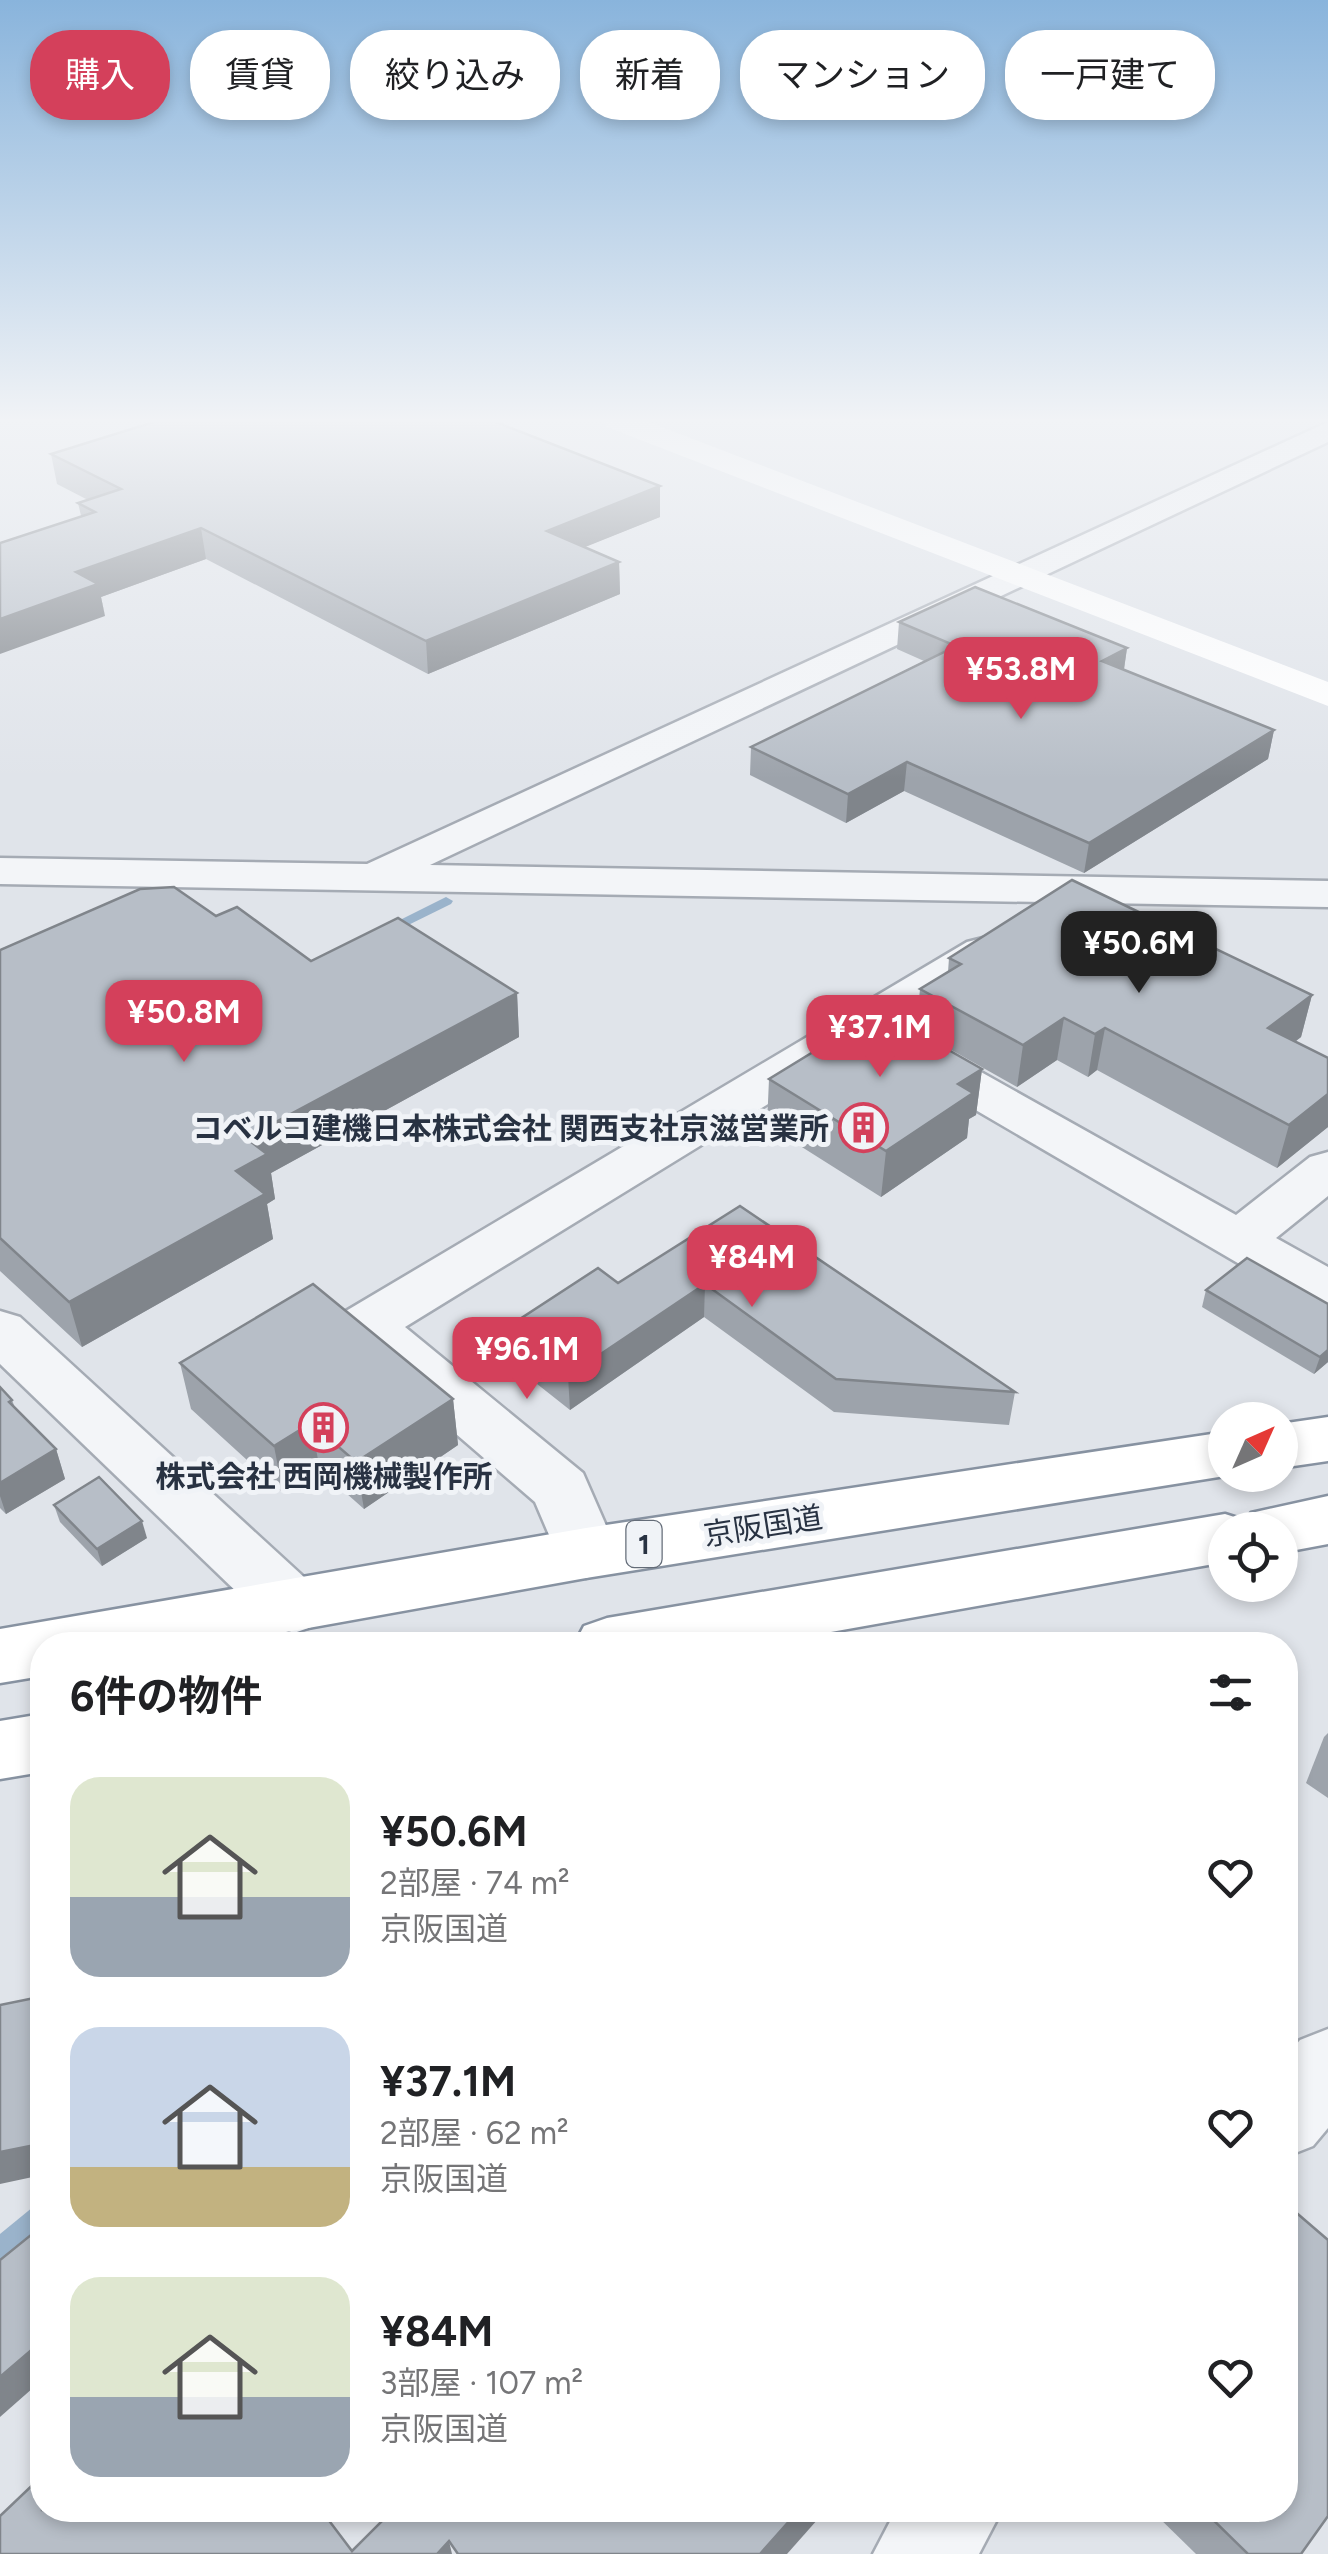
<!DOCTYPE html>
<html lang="ja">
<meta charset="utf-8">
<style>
body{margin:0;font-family:Figtree,"Noto Sans JP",sans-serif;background:#f2f2f2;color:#202124;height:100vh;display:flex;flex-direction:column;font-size:38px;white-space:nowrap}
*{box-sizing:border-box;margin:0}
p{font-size:32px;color:#757577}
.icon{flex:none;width:55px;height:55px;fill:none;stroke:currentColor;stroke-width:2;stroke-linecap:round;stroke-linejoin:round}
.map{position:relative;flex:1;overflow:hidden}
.sheet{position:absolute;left:30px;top:1632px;width:1268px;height:890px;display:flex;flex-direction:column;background:#fff;border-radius:40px;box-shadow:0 5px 15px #0003}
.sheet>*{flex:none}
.top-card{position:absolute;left:30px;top:30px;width:1270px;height:90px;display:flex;gap:20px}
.needle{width:65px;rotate:45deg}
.buttons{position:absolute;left:1208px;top:1402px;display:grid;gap:20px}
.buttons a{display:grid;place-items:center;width:90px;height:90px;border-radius:50%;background:#fff;box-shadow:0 5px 15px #0003;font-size:50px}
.price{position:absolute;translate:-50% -85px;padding:0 22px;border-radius:20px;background:#d4405b;color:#fff;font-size:32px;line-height:65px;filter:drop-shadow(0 2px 5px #0008)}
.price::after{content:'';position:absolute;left:50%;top:60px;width:30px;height:22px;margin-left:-15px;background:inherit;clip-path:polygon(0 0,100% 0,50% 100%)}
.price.on{background:#222;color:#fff}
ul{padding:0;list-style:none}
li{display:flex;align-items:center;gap:30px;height:250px;padding:0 40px}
li span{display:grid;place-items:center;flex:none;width:280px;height:200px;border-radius:30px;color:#555}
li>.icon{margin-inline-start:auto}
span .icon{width:120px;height:120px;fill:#fffc;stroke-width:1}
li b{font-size:42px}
h2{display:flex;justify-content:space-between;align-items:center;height:120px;padding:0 40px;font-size:42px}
.chip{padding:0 35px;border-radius:40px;background:#fff;box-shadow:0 5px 15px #0003;font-size:35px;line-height:90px}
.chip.on{background:#d4405b;color:#fff}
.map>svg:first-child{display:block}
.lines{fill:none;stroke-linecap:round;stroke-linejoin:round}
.stream{fill:#9ab3cb;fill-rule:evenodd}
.street-casing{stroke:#a5abb4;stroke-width:5}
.highway-casing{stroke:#8792a1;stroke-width:5}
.street{fill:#f3f5f8;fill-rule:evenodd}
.secondary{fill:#fff;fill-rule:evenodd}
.highway{fill:#fff;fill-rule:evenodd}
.wall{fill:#9da3ab}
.shaded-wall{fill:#80858b}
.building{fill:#b7bec7;stroke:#80858b;stroke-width:2.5}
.labels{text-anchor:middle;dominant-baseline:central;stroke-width:10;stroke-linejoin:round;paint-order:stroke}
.shield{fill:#f0f3f7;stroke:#646c78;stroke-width:2.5}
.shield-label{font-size:28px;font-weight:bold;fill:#283242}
.poi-label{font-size:30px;font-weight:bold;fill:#283242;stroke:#f0f3f7;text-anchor:end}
.street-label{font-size:30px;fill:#283242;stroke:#f0f3f7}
</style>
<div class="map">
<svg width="1328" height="2554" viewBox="0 0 1328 2554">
<rect width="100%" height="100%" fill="#e0e4ea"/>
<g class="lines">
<g class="stream">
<path d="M446,897l7,4 -2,3 -61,30h-10l-2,-3z"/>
<path d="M42,2203v30l-33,27 -9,4v-30l33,-27z"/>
</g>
<defs>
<g id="street">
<path d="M1328,422v20l-898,423 898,16v26l-1328,-23v-26l367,6z"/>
<path d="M983,938l16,4 7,10 -7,10 -594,365 178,146 35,80 -10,17 -22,8 -22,-8 -29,-68 -189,-163 -8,-14 8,-14 621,-369z"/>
<path d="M914,1039l17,5 305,171 74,-58 18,-5v44l-52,42 52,29v43l-20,-6 -411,-240 -7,-10 7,-10z"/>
<path d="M0,1311l20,6 297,272 9,18 -9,18 -23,8 -23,-8 -271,-261z"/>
<path d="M1328,2029v99l-15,18 -28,11v-99l15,-18z"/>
<path d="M896,2510h106l-23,44h-106z"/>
</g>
<g id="highway">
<path d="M1328,1417v44l-48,7v-44z"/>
<path d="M1225,1432v43h5l-5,1 -639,102 -373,67h-171v31l-42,7v-54l586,-101z"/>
<path d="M1328,1496v48l-48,9v-23h-55v32l-467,83h-184l10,-19 23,-8 618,-104 22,7 4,-8z"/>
<path d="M42,1714v58l-42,7v-58z"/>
</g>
</defs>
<use href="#street" class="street-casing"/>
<use href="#highway" class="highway-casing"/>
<use href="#street" class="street"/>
<path class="secondary" d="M603,421h43l682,261v24l-721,-279z"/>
<use href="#highway" class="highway"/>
</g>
<g class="wall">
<path d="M51,454l609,63 -76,30 35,15 1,32 -192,80 -222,-115 -105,38 4,19 -27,-113 10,-3 -31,-16z"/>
<path d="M899,622l228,26 -3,22 150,60 -6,29 -184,114 -180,-82 -58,32 -96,-48 1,-28 173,-86 -27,-12z"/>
<path d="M216,916l95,45 206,32 2,44 -248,136 4,26 -8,5 6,35 -191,108 -82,-76v-321z"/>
<path d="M949,958l363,37 -11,42 -6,5 33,16v69l-51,41 -180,-98 -9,7 -31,-17 -40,27 -101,-57 4,-41 28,-17z"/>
<path d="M982,1069l-6,46 -7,4 -2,19 -86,59 -114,-72 2,-46z"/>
<path d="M740,1206l275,186 -6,33 -175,-13 -130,-95 -134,93 -62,-49 -2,-33 112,-45z"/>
<path d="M1206,1290l122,72 -14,12 -112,-67z"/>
<path d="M180,1363l273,36 5,46 -94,64 -44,-39 -37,23 -92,-84z"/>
<path d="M0,1387l12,13 3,8 41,41 9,30 -59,35 -6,-6z"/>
<path d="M54,1505l93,33 -45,28 -42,-44z"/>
<path d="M1328,1733v65l-22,-15 18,-46z"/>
<path d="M1151,2510h134l16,44h-105z"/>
</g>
<g class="shaded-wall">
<path d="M660,486v31l-112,45 -1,-31z"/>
<path d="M201,528l5,31 -105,38 4,19 -105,38v-35l76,-47z"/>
<path d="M619,562l1,32 -192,80 -2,-33z"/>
<path d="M1127,648l-4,27 -21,-14z"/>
<path d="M1274,730l-6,29 -184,114 5,-30z"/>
<path d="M907,762l-3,29 -58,32 2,-29z"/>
<path d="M517,993l2,44 -248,136 4,26 -8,5 6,35 -191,108 -13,-45 177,-164z"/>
<path d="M1312,995l-11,42 -44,33 11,-42z"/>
<path d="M1064,1018l-7,42 -40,27 6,-42z"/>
<path d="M1105,1028l-8,42 -9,7 7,-43z"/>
<path d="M982,1069l-6,46 -7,4 -2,19 -86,59 5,-46 72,-67z"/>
<path d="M1328,1094v33l-51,41 12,-43z"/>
<path d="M705,1284l-1,33 -134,93 -2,-34z"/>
<path d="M1328,1350v12l-14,12 6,-17z"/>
<path d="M453,1399l5,46 -94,64 -8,-47z"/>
<path d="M311,1423l9,47 -37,23 -9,-47z"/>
<path d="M56,1449l9,30 -59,35 -6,-18v-13z"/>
<path d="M142,1521l5,17 -45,28 -5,-17z"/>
<path d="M39,1997l3,8v170l-42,9v-32z"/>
<path d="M42,2341v39l-42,37v-40z"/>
<path d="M799,2510h27l-39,44h-27z"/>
<path d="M449,2541l3,13h-15z"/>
</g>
<g class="building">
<path d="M157,421h336l167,65 -113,45 72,31 -193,79 -225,-113 -125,44 22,12 -98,35v-76l95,-31 -17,-9 43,-14 -70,-35z"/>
<path d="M975,587l152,61 -25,13 172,69 -185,113 -182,-81 -59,32 -97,-47 205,-101 -57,-24z"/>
<path d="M1072,880l240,115 -44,33 60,30v36l-39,31 -184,-97 -10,6 -31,-16 -41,27 -103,-56 41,-25 -12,-6z"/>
<path d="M174,887l42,29 21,-9 74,54 87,-43 119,75 -271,145 21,16 -31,17 29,23 -196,108 -69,-64v-288l140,-61z"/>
<path d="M880,1011l102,58 -24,15 15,9 -87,58 -117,-72z"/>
<path d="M740,1206l275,186 -179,-13 -131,-95 -137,92 -62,-48 92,-60 20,15z"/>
<path d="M1247,1258l81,46v46l-8,7 -114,-67z"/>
<path d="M313,1284l140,115 -97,63 -45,-39 -37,23 -94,-83z"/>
<path d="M0,1387l12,13 -3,2 47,47 -56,34z"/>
<path d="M99,1477l43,44 -45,28 -43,-44z"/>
<path d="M39,1997l1,147 -40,8v-147z"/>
<path d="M1285,2203l43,37v276l-27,38h-53l-45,-44h82z"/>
<path d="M42,2226v115l-42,36v-117z"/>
<path d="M42,2476v34h279l31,41 41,-41h406l-39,44h-302l-9,-13 -12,13h-437v-38z"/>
</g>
<linearGradient id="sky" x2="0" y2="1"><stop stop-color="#89b4dc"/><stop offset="0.54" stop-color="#f1f3f6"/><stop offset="1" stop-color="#f1f3f6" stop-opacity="0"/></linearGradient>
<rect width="1328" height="779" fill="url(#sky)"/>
<defs>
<symbol id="building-ring" viewBox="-11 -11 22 22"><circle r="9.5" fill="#f0f3f7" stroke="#d4405b" stroke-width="1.5"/><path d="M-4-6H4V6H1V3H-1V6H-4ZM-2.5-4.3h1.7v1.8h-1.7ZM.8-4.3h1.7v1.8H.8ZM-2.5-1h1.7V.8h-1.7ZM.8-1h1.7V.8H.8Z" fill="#d4405b"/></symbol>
</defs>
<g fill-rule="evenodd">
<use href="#building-ring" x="836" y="1100" width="55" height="55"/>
<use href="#building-ring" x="296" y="1400" width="55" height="55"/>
</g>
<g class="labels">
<rect class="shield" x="626.5" y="1521" width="35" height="46" rx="8"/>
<g class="shield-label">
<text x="644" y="1544">1</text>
</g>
<g class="poi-label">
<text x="829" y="1128">コベルコ建機日本株式会社 関西支社京滋営業所</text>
<text x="324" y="1476" text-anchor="middle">株式会社 西岡機械製作所</text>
</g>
<g class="street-label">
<text transform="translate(763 1526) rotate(-9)">京阪国道</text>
</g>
</g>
</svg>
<div class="buttons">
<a><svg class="needle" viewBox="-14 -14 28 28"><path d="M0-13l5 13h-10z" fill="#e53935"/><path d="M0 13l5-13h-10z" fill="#757577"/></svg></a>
<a><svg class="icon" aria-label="locate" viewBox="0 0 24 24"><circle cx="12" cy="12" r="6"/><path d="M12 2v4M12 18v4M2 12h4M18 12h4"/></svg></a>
</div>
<b class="price" style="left:1021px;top:722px">¥53.8M</b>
<b class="price on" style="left:1139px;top:996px">¥50.6M</b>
<b class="price" style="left:184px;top:1065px">¥50.8M</b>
<b class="price" style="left:880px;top:1080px">¥37.1M</b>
<b class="price" style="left:752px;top:1310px">¥84M</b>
<b class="price" style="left:527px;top:1402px">¥96.1M</b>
<div class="top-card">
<a class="chip on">購入</a>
<a class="chip">賃貸</a>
<a class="chip">絞り込み</a>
<a class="chip">新着</a>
<a class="chip">マンション</a>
<a class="chip">一戸建て</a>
</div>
<section class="sheet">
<h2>6件の物件<svg class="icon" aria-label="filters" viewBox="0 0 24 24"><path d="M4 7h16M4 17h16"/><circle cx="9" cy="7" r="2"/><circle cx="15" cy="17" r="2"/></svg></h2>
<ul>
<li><span style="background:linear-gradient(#dfe7d0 60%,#9aa5b1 0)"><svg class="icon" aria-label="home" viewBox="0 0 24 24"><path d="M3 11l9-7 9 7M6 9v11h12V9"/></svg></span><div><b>¥50.6M</b><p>2部屋 · 74 m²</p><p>京阪国道</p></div><svg class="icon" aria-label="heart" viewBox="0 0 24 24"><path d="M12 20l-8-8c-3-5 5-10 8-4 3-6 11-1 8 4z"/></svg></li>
<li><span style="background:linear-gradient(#c9d6e8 70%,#c2b280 0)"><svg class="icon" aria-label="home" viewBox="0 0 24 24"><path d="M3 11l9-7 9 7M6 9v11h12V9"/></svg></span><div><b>¥37.1M</b><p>2部屋 · 62 m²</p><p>京阪国道</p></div><svg class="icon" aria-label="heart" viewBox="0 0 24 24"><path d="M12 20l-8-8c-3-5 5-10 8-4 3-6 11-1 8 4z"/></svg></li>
<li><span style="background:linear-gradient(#dfe7d0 60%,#9aa5b1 0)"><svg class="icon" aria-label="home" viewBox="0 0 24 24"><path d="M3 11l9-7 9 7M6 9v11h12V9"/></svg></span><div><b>¥84M</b><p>3部屋 · 107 m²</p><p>京阪国道</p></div><svg class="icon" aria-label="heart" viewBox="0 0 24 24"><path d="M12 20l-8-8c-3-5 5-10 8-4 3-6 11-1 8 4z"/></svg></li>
</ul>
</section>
</div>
